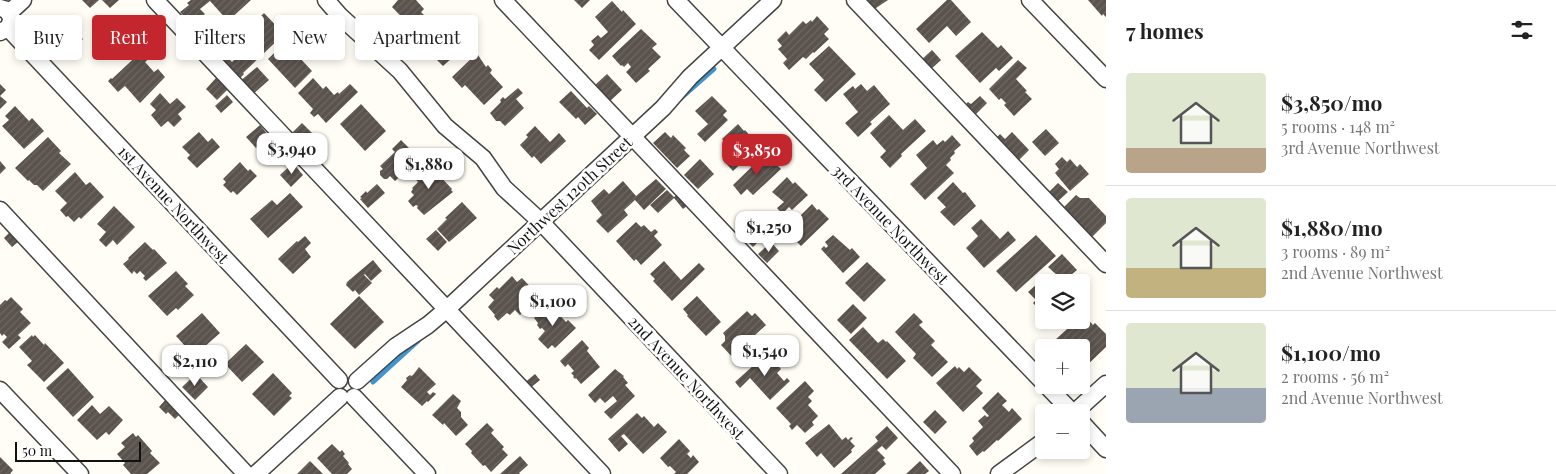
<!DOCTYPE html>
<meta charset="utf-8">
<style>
body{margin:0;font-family:"Playfair Display",serif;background:#f6f6f6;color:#222;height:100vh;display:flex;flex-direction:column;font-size:19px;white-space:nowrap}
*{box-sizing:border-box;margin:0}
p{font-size:16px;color:#767676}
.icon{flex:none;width:28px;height:28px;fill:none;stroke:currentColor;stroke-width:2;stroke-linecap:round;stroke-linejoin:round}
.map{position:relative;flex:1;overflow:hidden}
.side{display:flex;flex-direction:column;background:#fff;width:450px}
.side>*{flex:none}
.top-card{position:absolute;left:15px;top:15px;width:475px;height:45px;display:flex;gap:10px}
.fabs{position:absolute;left:1035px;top:274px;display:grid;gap:10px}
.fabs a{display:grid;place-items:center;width:55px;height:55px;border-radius:5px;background:#fff;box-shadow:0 2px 8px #0003;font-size:25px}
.scale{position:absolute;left:15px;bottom:12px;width:126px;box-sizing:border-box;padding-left:5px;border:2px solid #111;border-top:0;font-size:14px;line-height:18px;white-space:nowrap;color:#111;-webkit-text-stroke:4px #fff;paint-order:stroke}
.price{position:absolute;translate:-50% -42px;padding:0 11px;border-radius:10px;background:#fff;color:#222;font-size:16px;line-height:32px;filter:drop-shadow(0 1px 2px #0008)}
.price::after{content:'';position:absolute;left:50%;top:30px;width:15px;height:11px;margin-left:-8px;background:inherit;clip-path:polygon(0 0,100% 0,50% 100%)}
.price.on{background:#c4262e;color:#fff}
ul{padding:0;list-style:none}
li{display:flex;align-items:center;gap:15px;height:125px;padding:0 20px}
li+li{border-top:1px solid #e0e0e0}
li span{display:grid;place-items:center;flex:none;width:140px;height:100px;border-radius:5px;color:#555}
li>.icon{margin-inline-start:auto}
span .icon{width:60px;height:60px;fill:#fffc;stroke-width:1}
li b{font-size:21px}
h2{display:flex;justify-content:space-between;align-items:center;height:60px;padding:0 20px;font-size:21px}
.pill{padding:0 18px;border-radius:5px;background:#fff;box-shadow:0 2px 8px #0003;font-size:18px;line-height:45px}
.pill.on{background:#c4262e;color:#fff}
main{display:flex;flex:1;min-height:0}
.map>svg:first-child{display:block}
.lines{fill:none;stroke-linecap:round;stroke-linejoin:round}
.stream{stroke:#3f96cf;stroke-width:5}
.building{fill:url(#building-hatch)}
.minor-casing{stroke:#444;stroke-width:19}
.minor{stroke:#fff;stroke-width:16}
.labels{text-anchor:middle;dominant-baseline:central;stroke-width:5;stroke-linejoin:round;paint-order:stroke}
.street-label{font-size:16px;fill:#111;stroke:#fff}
</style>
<main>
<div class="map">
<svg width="1106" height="474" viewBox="0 0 1106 474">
<defs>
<pattern id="building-hatch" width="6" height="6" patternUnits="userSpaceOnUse" patternTransform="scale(1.25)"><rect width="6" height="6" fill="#5a524d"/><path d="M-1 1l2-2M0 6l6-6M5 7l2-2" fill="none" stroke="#6d6662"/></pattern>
</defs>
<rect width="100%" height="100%" fill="#fffdf5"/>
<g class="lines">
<g class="stream">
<path d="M680,99l34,-30"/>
<path d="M373,382l46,-42"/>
</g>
</g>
<g class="building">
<path d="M82,0h17l-9,8z"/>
<path d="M102,0h17l-9,8z"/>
<path d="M191,0h60l-23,21 -18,-20 -10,8 5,5 -13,11 -12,-13 9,-7 -2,-2z"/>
<path d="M398,0h18l8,9 -3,3 12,12 -13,12 -28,-29z"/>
<path d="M574,0h16l-8,8z"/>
<path d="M866,0h22l-15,10z"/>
<path d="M947,0h4l20,22 -15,14 -9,-10 -18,17 -13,-14z"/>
<path d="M1088,0h18v17l-3,-3 -1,2z"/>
<path d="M612,1l10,11 1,-2 13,14 -37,36 -10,-10 5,-5 -3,-4 7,-6 3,3 7,-6 -13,-15z"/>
<path d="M264,13l20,21 -41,39 1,1 -7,7 -22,-22 8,-7 9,10 16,-15 -6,-6 4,-3 -4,-4z"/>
<path d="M817,16l12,13 -5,5 5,5 -15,14 -1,-1 -7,7 -3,-2 -14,13 -6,-7 4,-4 -9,-10 4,-3 -5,-6 9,-9 3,4 14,-14 3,3 5,-4 1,2z"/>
<path d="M57,18l7,7 4,-4 13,13 -1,2 3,3 -4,4 -4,-3 -6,6 -3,-2 -6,6 -17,-18z"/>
<path d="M134,19l13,13 -19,18 -12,-14z"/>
<path d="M441,26l10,11 -3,3 11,12 -16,14 -8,-8 1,-1 -13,-14z"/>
<path d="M641,29l16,15 -5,4 9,9 -13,12 2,2 -14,12 -10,-11 5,-5 -3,-4 -4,4 -2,-2 -1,1 -9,-10z"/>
<path d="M298,30l7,8 -11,10 5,5 -2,2 15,16 -17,17 -27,-29z"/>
<path d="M982,32l16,16 3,-3 12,13 -14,13 -3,-3 -16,15 -25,-27z"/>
<path d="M829,46l27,28 -30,28 -12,-12 10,-10 -15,-16z"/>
<path d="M144,49l7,8 -6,5 9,10 4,-3 7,8 -25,26 -15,-17 -7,6 -10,-11 3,-3 1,1z"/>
<path d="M932,50l9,10 -12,11 -9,-10z"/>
<path d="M478,55l8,12 2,-2 4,5 -2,3 13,14 -19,18 -19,-20 -3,3 -10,-11 22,-21 2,2z"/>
<path d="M1018,60l9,8 -11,11 11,12 -2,1 7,7 -18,17 -10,-11 2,-2 -5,-5 -2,2 -10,-11z"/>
<path d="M257,67l12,13 -18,16 -12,-14z"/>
<path d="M607,74l15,16 -13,12 -15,-16z"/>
<path d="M216,78l12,11 -11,11 -11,-11z"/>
<path d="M313,78l10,11 3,-3 8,9 4,-3 1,2 11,-10 8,8 -32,31 -8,-9 -4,3 -4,-4 3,-4 -15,-16z"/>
<path d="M0,84l6,6 -6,6 7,6 -7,7z"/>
<path d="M861,84l6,7 7,-6 16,19 -20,18 2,2 -14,13 -13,-14 13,-11 -15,-18 10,-8 2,3z"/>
<path d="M518,88l5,5 -7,6 8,9 -19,18 -5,-5h-4l-6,-8 11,-11 -1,-2 3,-3 2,2z"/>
<path d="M571,91l16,17 2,-2 8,8 -12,11 -7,-8 -2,2 -17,-17z"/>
<path d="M160,93l10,11 7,-6 9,9 -8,7 4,5 -8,8 -6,-6 -7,6 -10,-12 5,-5 -6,-6z"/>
<path d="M227,95l6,7 -12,11 -6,-7z"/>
<path d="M712,96l15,15 -4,4 5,5 -23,22 -8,-8 11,-10 -13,-13z"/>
<path d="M980,96l7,7 -12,12 -12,-8 5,-5 3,2z"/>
<path d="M361,104l25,27 -21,20 -25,-27z"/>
<path d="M15,106l14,15 3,-3 12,13 -20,18 -22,-23 7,-6 -4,-4z"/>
<path d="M889,115l14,15 12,-11 11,12 -25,23 1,2 -12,12 -10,-11 6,-6 -16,-18z"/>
<path d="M302,123l11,11 -13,12 -10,-11z"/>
<path d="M738,124l6,7 1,-1 14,16 -26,25 -10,-11 10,-9 -11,-12z"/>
<path d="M260,125l9,11 -13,12 -10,-11z"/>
<path d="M535,126l15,16 9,-9 7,8 -25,23 -7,-8 -2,2 -12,-13 8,-8 -2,-2z"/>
<path d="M1046,129l13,14 -14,13 -13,-14z"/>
<path d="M199,132l9,10 4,-4 8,9 -23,21 -10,-10 3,-3 -8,-8z"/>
<path d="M665,132l6,6 2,-3 13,13 -2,2 6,6 -13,12 -24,-25z"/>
<path d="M1012,132l17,18 -12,12 -24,-21 7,-7 5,5z"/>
<path d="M952,135l9,10 -7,6 1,2 -5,5 1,2 -5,5 8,8 -29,27 -15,-16 17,-16 -11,-13 17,-15 4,5 6,-5 2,2z"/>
<path d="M48,137l13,14 -2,2 12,11 -28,27 -6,-6h-3l-5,-5 -1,1 -13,-13z"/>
<path d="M401,140l14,14 -4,4 4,4 -20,19 -5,-5 -3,3h-3l-4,-4v-4l3,-2 -3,-3 15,-14 -3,-3z"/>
<path d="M766,153l15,16 -28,26 -6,-6 -6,6 -8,-10z"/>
<path d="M1062,157l5,5 3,-3 7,8 3,-3 9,10 -19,17 -15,-18 4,-4 -4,-5z"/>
<path d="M700,159l14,15 -16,15 -14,-14z"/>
<path d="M0,161l6,7 -6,6z"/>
<path d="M240,162l8,9 2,-2 7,7 -20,19 -4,-4 -2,2 -8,-8 3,-3 -3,-3z"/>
<path d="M293,163l10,12 -12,12 -11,-12z"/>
<path d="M426,164l6,6 1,-1 19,20 -1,1 2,2 -29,23 -7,-7 1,-2 -2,-1 -3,2 -5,-6 6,-6 -3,-3 2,-3 -1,-1 6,-6 -5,-6z"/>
<path d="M75,172l11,13 4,-3 14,15 -23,22 -2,-2 -5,5 -6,-6 -2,1 -6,-7 7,-7 -12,-12z"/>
<path d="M787,177l6,7 2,-2 13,13 -16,15 -3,-3 -7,7 -5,-6 7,-6 -12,-10z"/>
<path d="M656,179l10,10 -22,21 -9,-10 -11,10 4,5 -20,18 -12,-12 6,-6 -11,-14 13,-12 5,5 14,-13 13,15z"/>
<path d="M953,182l10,11 2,-1 11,14 -22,20 -14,-14 6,-5 -9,-9z"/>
<path d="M1058,183l10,9 -12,11 -9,-9z"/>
<path d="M377,184l8,9 -17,15 -8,-9 2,-1 -2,-1 6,-6 1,2z"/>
<path d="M667,190l7,7 3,-2 10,11 -4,3 -9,-11 -16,15 -8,-8z"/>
<path d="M290,193l13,14 -35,31 -18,-19 22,-19 5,5z"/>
<path d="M1076,195l4,3h9l17,18v7l-17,17 -28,-30z"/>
<path d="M462,202l15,16 -28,24 -12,-13 10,-10 -2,-1z"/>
<path d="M812,204l5,6 2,-1 10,10 -28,27 -12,-12 7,-7 3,3 3,-4 -6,-6z"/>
<path d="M114,206l21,21 -18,18 -4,-5 -7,7 -7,-7 7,-8 -9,-8z"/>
<path d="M981,219l19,20 8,-8 8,9 -32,28 -18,-20 12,-12 -7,-8z"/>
<path d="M636,222l5,5 3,-2 7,7 4,-3 3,3 -4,4 8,9 -21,20 -5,-6 -2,2 -18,-20z"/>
<path d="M758,229l7,6 -12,12 -7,-7z"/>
<path d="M436,230l11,12 -9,9 -12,-12z"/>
<path d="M10,232l9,9 -7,6 -8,-9z"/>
<path d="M833,235l17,15 2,-2 8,9 -17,16 -22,-24 3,-3 2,2 2,-2 -3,-4z"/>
<path d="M1036,235l20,21 -40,36 -20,-21z"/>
<path d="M305,236l6,7 -6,6 6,8 -18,17 -15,-15 19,-18 1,1z"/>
<path d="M145,242l8,8 1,-1 13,14 -21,18 -3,-3 2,-2 -5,-5 -3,3 -3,-3 -2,3 -9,-10 6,-5 -1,-1z"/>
<path d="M771,242l8,9 -12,12 -9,-9z"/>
<path d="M1062,254l15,16 -12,10 -5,-6 -2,2 -10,-9z"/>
<path d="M373,260l9,11 -11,10 -6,-7 -1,1 8,8 -13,12 -4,-5 -2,2 -7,-7 1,-3z"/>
<path d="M664,261l17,19 18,-17 6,6 -33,32 -19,-20 2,-2 -5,-5z"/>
<path d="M867,262l19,18 -22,22 -19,-19z"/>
<path d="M176,271l12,13 -3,2 9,9 -16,15 -2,-2 -9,8 -19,-20z"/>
<path d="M512,276l5,6 5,-4 17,18 -19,19 -5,-5 -5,5 -3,-2 -9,8 -4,-5 1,-1 -7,-8 6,-7 -5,-5 8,-8 2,2z"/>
<path d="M1038,283l6,6v29l-8,-8 2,-2 -5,-5 3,-3 -8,-8z"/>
<path d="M359,296l25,26 -29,27 -25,-25z"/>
<path d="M697,296l24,26 -15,14 -19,-20 1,-1 -5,-6z"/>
<path d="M11,297l12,12 -3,3 11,11 -13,12 3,3 -12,11 -7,-7 5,-5 -3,-3 -2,2 -2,-3v-28l5,-5 2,1z"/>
<path d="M549,304l17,18 2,-2 8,8 -21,20 -3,-3 -4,4 -10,-10 7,-8 -3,-3 -2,1 -3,-4 1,-2 -4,-5z"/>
<path d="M853,304l14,14 -16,16 -14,-14z"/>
<path d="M747,311l5,5 3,-3 11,12 -11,10 4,4 -2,3 5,6 -11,11 -6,-6 -9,8 -15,-16 4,-4v-5l-2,-3z"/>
<path d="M202,313l18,20 -26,23 -18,-20z"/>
<path d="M914,313l9,9 -4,3 16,16 -4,4 17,17 -16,15 -19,-19 3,-4 -21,-22z"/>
<path d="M1083,314l10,11 2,-2 11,11v13l-23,22 -2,-2v-19h-19l-7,-8 22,-20h4v-4z"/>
<path d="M1046,320h15l-8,8z"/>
<path d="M863,327l15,16 5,-4 3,3 1,-1 19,20 -19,18 -38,-39z"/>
<path d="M32,335l1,2 2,-2 9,10 1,-2 19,20 -20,19 -17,-17 5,-4 -13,-14z"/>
<path d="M582,340l7,8 -2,3 13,16 -19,17 -5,-6 -1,1 -2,-2 1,-1 -3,-3 3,-2 -6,-7 -3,3 -5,-6z"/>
<path d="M246,344l18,18 -22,20 -17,-18z"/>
<path d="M765,355l7,8 2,-2 7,8 -4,4 7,8 3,-3 3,3 -20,19 -20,-22 -10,10 -5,-6z"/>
<path d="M955,366l2,3 2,-2 5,5 5,-5 13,13 -6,6 7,7 -20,19 -27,-29z"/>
<path d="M419,367l17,17 -9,8 3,3 3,-3 3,2 -8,8 -1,-1 -5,5 -21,-19 6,-7 -1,-2 4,-3 1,1 2,-1z"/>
<path d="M68,368l26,29 -21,20 -27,-29z"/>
<path d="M615,369l9,7 -1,1 5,6 -3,2 10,11 -24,23 -7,-7 13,-11 -4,-5 -8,7 -5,-5 -5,5 -7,-8z"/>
<path d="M273,373l19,20 -3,3 3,2 -18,18 -22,-22z"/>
<path d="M196,374l12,13 -13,13 -13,-13z"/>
<path d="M535,374l5,6 -11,9 -6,-5z"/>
<path d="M805,381l9,10 -6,6 4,4 -4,4 10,11 -6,6 2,3 -9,8 -8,-8 -5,5 -3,-4 2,-2 -15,-16z"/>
<path d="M998,392l9,9 -5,4 7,7 3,-4 10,11 -24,22 -1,-1 -13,12 -1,-1 -6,5 -8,-10 5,-5 -2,-3 11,-11 -5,-6 7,-6 2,2 2,-1 -7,-8z"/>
<path d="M453,394l8,7 -4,7 4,4v5l7,8 -12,11 -12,-13 -1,2 -11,-10z"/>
<path d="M168,397l15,14 -8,8 -7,-7 -2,2 -7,-7z"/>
<path d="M92,405l8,9 9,-8 14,14 -14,15 -3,-3 -9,8 -20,-20z"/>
<path d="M935,410l12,12 -12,12 -12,-12z"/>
<path d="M637,413l5,5 2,-2 10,11 4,-4 9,9 -24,22 -19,-20 -3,2 7,8 -9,8 -11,-13z"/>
<path d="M487,423l7,7 -3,3 13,14 -2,2 6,6 -17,17 -6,-7 -2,1 -12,-13 1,-2 -7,-7z"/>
<path d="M829,424l13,16 4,-3 2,3 3,-3 2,1 -3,3 5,5 -4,4 1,2 -18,16 -13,-15 -4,4 -12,-14z"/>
<path d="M887,426l11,12 -12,12 -4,-4 -5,4 8,8 -2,2 3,4 -11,10h-34l37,-33 -3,-4z"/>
<path d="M133,433l3,4 2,-2 14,16 -2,2 10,10 -13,11h-16l-8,-9 2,-2 -8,-9 8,-7 -4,-4z"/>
<path d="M679,439l11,12 -3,3 4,4 2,-3 6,7 -12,12h-13l2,-2 -6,-6 -2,1 -8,-9z"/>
<path d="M332,444l8,8 2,-2 3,4 -2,2 6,7 -1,1 4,5 -5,5h-15l-15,-16z"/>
<path d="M520,456l8,9 -9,8 1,1h-20z"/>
<path d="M0,457l13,13 -3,4h-10z"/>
<path d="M310,461l13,13h-26z"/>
<path d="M920,461l9,10 -4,3h-19z"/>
</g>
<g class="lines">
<defs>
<g id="minor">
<path d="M155,0l447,474"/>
<path d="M326,0l14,16 60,55 45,55 38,32 21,30 36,33 239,253"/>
<path d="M503,0l449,474"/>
<path d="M676,0l368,383"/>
<path d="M855,0l251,264"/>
<path d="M1030,0l76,79"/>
<path d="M0,8l7,2 5,9 -4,9 -8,4"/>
<path d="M9,13l14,-13"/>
<path d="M8,28l331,352"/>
<path d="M0,210l246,264"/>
<path d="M357,381l38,-34 33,-22 19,-16 216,-201 27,-31 83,-77"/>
<path d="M1046,385l26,27"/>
<path d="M0,390l80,84"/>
<path d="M354,397l73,77"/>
<path d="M1075,412l31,-28"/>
<path d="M1081,422l25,27"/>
<path d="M256,474l84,-77"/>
<path d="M999,474l45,-33"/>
</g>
</defs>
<use href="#minor" class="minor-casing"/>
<use href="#minor" class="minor"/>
</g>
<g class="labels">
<g class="street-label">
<text transform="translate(569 195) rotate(-43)">Northwest 120th Street</text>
<text transform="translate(174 204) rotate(47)">1st Avenue Northwest</text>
<text transform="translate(891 224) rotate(46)">3rd Avenue Northwest</text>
<text transform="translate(687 377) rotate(47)">2nd Avenue Northwest</text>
</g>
</g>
</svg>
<div class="fabs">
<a><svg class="icon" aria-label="layers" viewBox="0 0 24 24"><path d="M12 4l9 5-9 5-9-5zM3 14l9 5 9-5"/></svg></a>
<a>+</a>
<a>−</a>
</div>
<div class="scale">50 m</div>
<b class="price" style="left:292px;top:175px">$3,940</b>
<b class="price on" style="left:757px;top:176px">$3,850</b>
<b class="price" style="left:429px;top:190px">$1,880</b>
<b class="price" style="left:769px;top:253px">$1,250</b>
<b class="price" style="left:553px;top:327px">$1,100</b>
<b class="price" style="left:765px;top:377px">$1,540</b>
<b class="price" style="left:195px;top:387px">$2,110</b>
<div class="top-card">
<a class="pill">Buy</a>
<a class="pill on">Rent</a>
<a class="pill">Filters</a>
<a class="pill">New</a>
<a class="pill">Apartment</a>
</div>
</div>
<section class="side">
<h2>7 homes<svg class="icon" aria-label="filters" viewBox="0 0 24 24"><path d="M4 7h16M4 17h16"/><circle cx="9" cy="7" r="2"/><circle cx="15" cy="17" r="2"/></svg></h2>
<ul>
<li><span style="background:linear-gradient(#dfe7d0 75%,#b9a48a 0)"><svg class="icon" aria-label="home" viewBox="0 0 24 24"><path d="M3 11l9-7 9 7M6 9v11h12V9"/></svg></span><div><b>$3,850/mo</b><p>5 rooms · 148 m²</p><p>3rd Avenue Northwest</p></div></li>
<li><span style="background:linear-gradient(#dfe7d0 70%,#c2b280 0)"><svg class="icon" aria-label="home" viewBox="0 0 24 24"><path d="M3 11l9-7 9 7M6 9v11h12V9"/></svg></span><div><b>$1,880/mo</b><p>3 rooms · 89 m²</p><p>2nd Avenue Northwest</p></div></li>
<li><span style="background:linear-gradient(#dfe7d0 65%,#9aa5b1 0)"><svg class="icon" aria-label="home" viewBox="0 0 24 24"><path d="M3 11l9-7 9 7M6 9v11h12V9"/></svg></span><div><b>$1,100/mo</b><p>2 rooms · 56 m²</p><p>2nd Avenue Northwest</p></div></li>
</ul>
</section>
</main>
